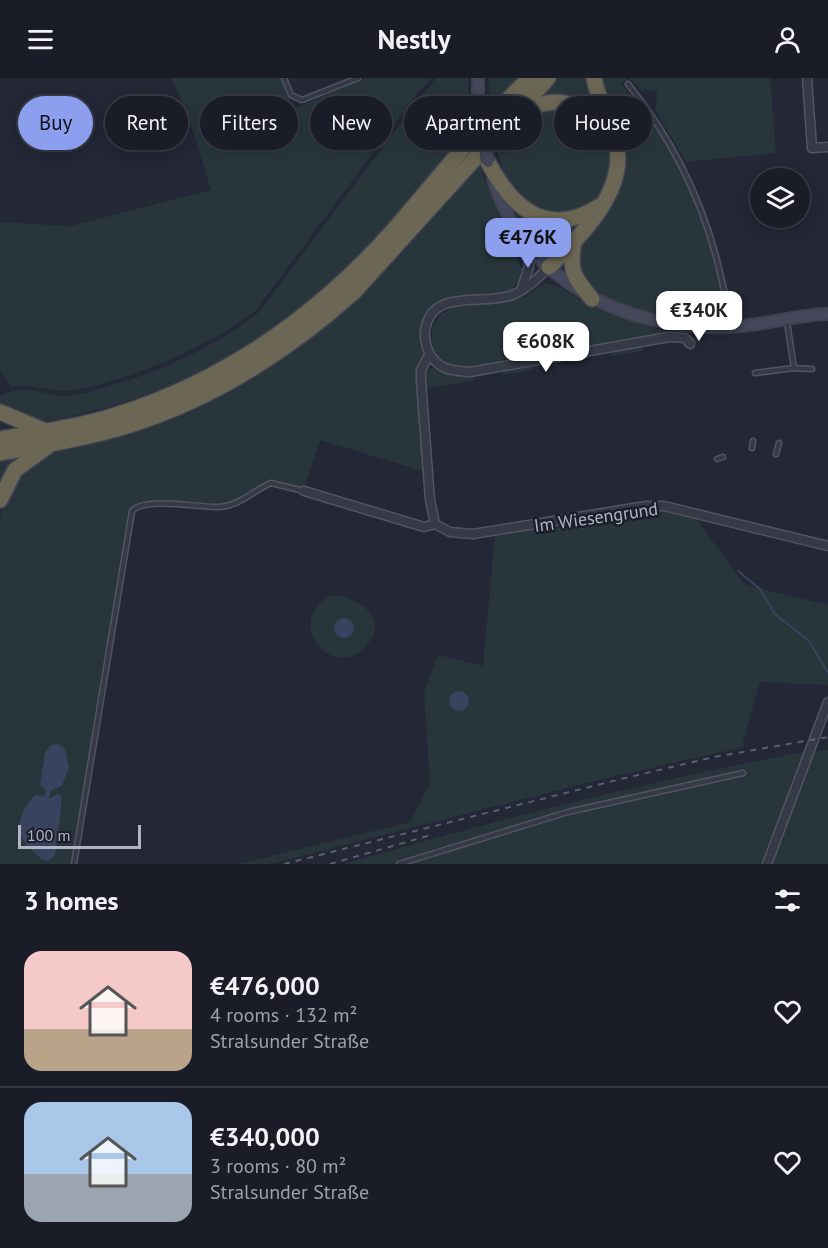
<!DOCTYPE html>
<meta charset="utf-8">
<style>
body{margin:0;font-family:"PT Sans",sans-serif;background:#272a34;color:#f1f3f6;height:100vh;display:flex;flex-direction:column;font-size:22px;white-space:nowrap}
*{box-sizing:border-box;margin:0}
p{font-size:20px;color:#9fa2a8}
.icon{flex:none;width:33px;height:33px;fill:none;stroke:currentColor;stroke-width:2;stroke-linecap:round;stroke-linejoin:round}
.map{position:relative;height:786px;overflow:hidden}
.panel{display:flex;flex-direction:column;background:#1a1d28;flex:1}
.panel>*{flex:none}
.guide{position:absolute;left:18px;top:18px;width:792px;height:54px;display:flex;gap:12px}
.fabs{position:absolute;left:750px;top:90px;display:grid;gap:12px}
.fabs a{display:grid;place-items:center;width:60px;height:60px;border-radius:50%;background:#1a1d28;box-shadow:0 3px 15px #0003,0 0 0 2px #383b45;font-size:30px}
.scale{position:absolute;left:18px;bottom:15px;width:123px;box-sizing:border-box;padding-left:6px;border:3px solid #b1b4c3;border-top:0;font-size:16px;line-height:21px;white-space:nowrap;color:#b1b4c3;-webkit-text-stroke:4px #1b1f2c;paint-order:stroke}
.price{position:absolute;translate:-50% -51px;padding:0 14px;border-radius:12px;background:#fff;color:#222;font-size:20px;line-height:39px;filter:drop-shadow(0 2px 3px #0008)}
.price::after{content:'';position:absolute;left:50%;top:36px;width:18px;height:14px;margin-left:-9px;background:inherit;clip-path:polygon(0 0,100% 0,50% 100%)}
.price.on{background:#8b9fee;color:#111}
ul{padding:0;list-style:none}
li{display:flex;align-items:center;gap:18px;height:150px;padding:0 24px}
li+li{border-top:2px solid #383b45}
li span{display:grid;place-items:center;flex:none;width:168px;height:120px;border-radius:18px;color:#555}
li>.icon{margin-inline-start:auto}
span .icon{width:72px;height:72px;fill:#fffc;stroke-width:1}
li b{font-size:26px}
h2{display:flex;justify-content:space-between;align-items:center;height:72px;padding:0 24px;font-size:26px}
.tag{padding:0 21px;border-radius:27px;background:#1a1d28;box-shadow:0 3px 15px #0003,0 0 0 2px #383b45;font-size:21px;line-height:54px}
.tag.on{background:#8b9fee;color:#111}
header{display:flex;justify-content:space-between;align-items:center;height:78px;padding:0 24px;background:#1a1d28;font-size:27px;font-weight:800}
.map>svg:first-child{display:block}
.green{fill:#28363b}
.water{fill:#39425f}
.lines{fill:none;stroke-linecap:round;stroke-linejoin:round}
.stream{stroke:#39425f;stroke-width:2}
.lane-casing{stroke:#515462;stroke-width:7}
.street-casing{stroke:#515462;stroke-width:11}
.secondary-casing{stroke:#3f4350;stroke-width:14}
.highway-casing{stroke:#414452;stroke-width:18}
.lane{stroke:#363a47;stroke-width:4}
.street{stroke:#363a47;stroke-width:8}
.secondary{stroke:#44485a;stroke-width:10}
.highway{stroke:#6c6754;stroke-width:15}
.rail{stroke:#5a5f70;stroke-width:2;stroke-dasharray:6 6;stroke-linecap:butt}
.secondary-bridge-casing{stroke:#3f4350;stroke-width:14;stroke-linecap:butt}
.secondary-bridge{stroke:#44485a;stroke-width:10}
.labels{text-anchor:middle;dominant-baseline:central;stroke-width:5;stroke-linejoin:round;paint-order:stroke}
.street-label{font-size:18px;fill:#b1b4c3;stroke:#1b1f2c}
</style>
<header><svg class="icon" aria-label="menu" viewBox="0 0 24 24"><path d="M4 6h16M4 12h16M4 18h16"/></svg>Nestly<svg class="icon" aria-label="person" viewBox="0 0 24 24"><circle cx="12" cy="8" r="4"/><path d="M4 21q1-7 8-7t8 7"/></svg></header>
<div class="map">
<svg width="828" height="786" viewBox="0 0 828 786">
<rect width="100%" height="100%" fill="#232736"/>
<g class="green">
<path d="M172,0h108l13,31 73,-31h66l-13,13 -163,219c-44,36 -126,70 -181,80 -22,4 -42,-7 -64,-3l-11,-17v-148l71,4 140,-36 -16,-54z"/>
<path d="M437,0h32l-1,28 4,22c-52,59 -101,123 -161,174 -77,65 -169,101 -267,120l-14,-1 -30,-13v-11c25,-18 48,3 75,-2 64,-14 133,-42 184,-83l162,-216z"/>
<path d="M488,0h31l-28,28z"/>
<path d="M554,0h37l13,38 -62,-17 -4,-6z"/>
<path d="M598,0h30l-7,6c27,32 52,66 70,103 19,41 28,87 37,130l-3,4c-44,5 -101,-5 -134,-35 -3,-3 -9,-6 -10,-10 -4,-7 -3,-20 -5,-28 13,-17 28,-34 39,-52 24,-37 -3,-82 -17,-118z"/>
<path d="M630,0h140l6,75 -90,9 -30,-50 1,-22 -16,1z"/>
<path d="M565,27l40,26 6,14 -2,38 -14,20 -37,13 -30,-9 -24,-32 -8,-29 28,-29z"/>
<path d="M479,87l42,102h4c-17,57 -74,3 -101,51 -7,13 -1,22 -1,36 0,8 -6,17 -5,26 1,31 5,62 8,92l-106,-32 -16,48 -28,-8 -11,3 -36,21 -84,-2 -11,3 -7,14 -55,345h-72v-344c2,-12 4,-28 12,-39 6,-8 22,-21 31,-26 11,-6 28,-7 40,-10 32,-7 65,-14 96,-28 133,-58 208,-144 300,-252z"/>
<path d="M507,122l16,14 64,3 -37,40 -20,-21z"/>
<path d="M544,205l16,4 26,17 24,10 58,18 19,2 15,7 -10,2 -5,-6 -212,31c-13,0 -25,-1 -35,-10 -6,-6 -10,-16 -8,-25 6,-39 61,-25 88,-35 9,-3 17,-9 24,-15z"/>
<path d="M640,268l4,5 -32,5v-6z"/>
<path d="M532,286l1,6 -31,5 -1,-5z"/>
<path d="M430,290l19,6 23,1 3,5 -50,9 -1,-15z"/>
<path d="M23,378l-23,33v-29z"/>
<path d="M646,430l51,7v5l48,65 83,20v80l-68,-3 -17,59 1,6 -146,33 -327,84h-32l171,-42 20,-39 -6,-90 14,-38 45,11 12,-132z"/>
<path d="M332,517c21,2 57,19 38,46 -34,48 -91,-20 -38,-46z"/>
<path d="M828,672v114h-57l42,-113z"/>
<path d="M804,674l-41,112h-420c153,-44 305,-83 461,-112z"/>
</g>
<g class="water">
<circle cx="344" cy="550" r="10"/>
<circle cx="459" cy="623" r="10"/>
<path d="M58,666l7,5 4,18 -7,19 -12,5 -1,8 9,-5 3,3c1,17 -4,39 -6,58l-7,6c-7,-1 -10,-5 -15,-10 -22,-19 -14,-37 2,-56l9,2 2,-7 -6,-5 5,-32 6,-8z"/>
</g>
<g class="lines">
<path class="stream" d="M738,493l22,18 15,25 34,27 19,32"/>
<defs>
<g id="lane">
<path d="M284,0l7,17 11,5 56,-22"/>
<path d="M628,6c47,58 78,123 94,197 3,15 8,30 9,45"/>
<path d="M787,244l7,46"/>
<path d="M755,295l39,-5 18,1"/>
<path d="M752,370l1,-7"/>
<path d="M776,376l3,-11"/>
<path d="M717,381l6,-2"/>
<path d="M74,786l58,-353c13,-14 64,-4 83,-4 23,1 37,-16 56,-24l33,8"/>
<path d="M399,786l169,-52 175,-39"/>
</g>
<g id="street">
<path d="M807,0l5,70 16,-1"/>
<path d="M549,189c-11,11 -23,23 -37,28 -29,11 -81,-8 -87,36 -1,11 3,23 10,30 9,10 23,10 35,11l199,-35 16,1 5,6"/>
<path d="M522,210l7,-22 -2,-22"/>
<path d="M429,277l-8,15v11l9,119 5,24"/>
<path d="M304,413l120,36 11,-3 15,8 23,2 173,-28h18l164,40"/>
<path d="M767,786l61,-162"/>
</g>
<g id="secondary">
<path d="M478,0v16"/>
<path d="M493,101c31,103 134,152 236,148 33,-1 65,-12 99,-13"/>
</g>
<g id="highway">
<path d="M519,38c32,-25 64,-13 90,12"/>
<path d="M488,84c24,46 59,77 110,45"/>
<path d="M574,163c-5,30 -1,35 18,58"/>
<path d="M549,189c31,-31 79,-76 67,-124 -5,-22 -18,-42 -22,-65"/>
<path d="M0,334l43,18"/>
<path d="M0,361c38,-7 79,-12 116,-24 109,-34 198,-97 274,-181 46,-52 88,-108 140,-156"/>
<path d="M0,375c44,-8 88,-15 130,-28 85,-27 158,-74 224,-133l194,-214"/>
<path d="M0,422l15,-30 32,-23"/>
</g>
</defs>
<use href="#lane" class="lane-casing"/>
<use href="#street" class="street-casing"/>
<use href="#secondary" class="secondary-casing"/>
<use href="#highway" class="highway-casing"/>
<use href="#lane" class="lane"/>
<use href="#street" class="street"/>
<use href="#secondary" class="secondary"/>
<use href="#highway" class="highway"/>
<g class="rail">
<path d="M284,786l337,-85 93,-22 114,-20"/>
<path d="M330,786l101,-29"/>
</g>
<defs>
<path id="secondary-bridge" d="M478,16l10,68"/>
</defs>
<use href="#secondary-bridge" class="secondary-bridge-casing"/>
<use href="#secondary-bridge" class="secondary-bridge"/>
</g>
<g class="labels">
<g class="street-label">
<text transform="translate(596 439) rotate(-8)">Im Wiesengrund</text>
</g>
</g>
</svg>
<div class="fabs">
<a><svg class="icon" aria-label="layers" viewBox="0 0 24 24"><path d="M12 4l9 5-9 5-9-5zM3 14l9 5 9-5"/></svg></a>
</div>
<div class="scale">100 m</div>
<b class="price on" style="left:528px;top:191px">€476K</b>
<b class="price" style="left:699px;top:264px">€340K</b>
<b class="price" style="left:546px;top:295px">€608K</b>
<div class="guide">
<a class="tag on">Buy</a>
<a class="tag">Rent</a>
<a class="tag">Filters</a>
<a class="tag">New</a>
<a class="tag">Apartment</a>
<a class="tag">House</a>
</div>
</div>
<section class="panel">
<h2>3 homes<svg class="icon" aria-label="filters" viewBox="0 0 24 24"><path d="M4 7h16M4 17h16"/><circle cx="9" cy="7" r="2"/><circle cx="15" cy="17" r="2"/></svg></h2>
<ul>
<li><span style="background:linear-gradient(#f6c9c9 65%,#b9a48a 0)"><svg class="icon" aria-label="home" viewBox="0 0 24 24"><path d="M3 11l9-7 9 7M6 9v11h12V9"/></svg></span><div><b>€476,000</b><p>4 rooms · 132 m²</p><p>Stralsunder Straße</p></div><svg class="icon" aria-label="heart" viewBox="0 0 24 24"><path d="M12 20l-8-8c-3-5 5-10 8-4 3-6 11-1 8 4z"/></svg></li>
<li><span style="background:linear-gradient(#a9c7e8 60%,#9aa5b1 0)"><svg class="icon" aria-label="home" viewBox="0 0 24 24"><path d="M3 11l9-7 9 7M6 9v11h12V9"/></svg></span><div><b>€340,000</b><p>3 rooms · 80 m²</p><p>Stralsunder Straße</p></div><svg class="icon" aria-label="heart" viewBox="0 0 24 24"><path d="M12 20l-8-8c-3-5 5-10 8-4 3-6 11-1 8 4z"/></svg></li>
</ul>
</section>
